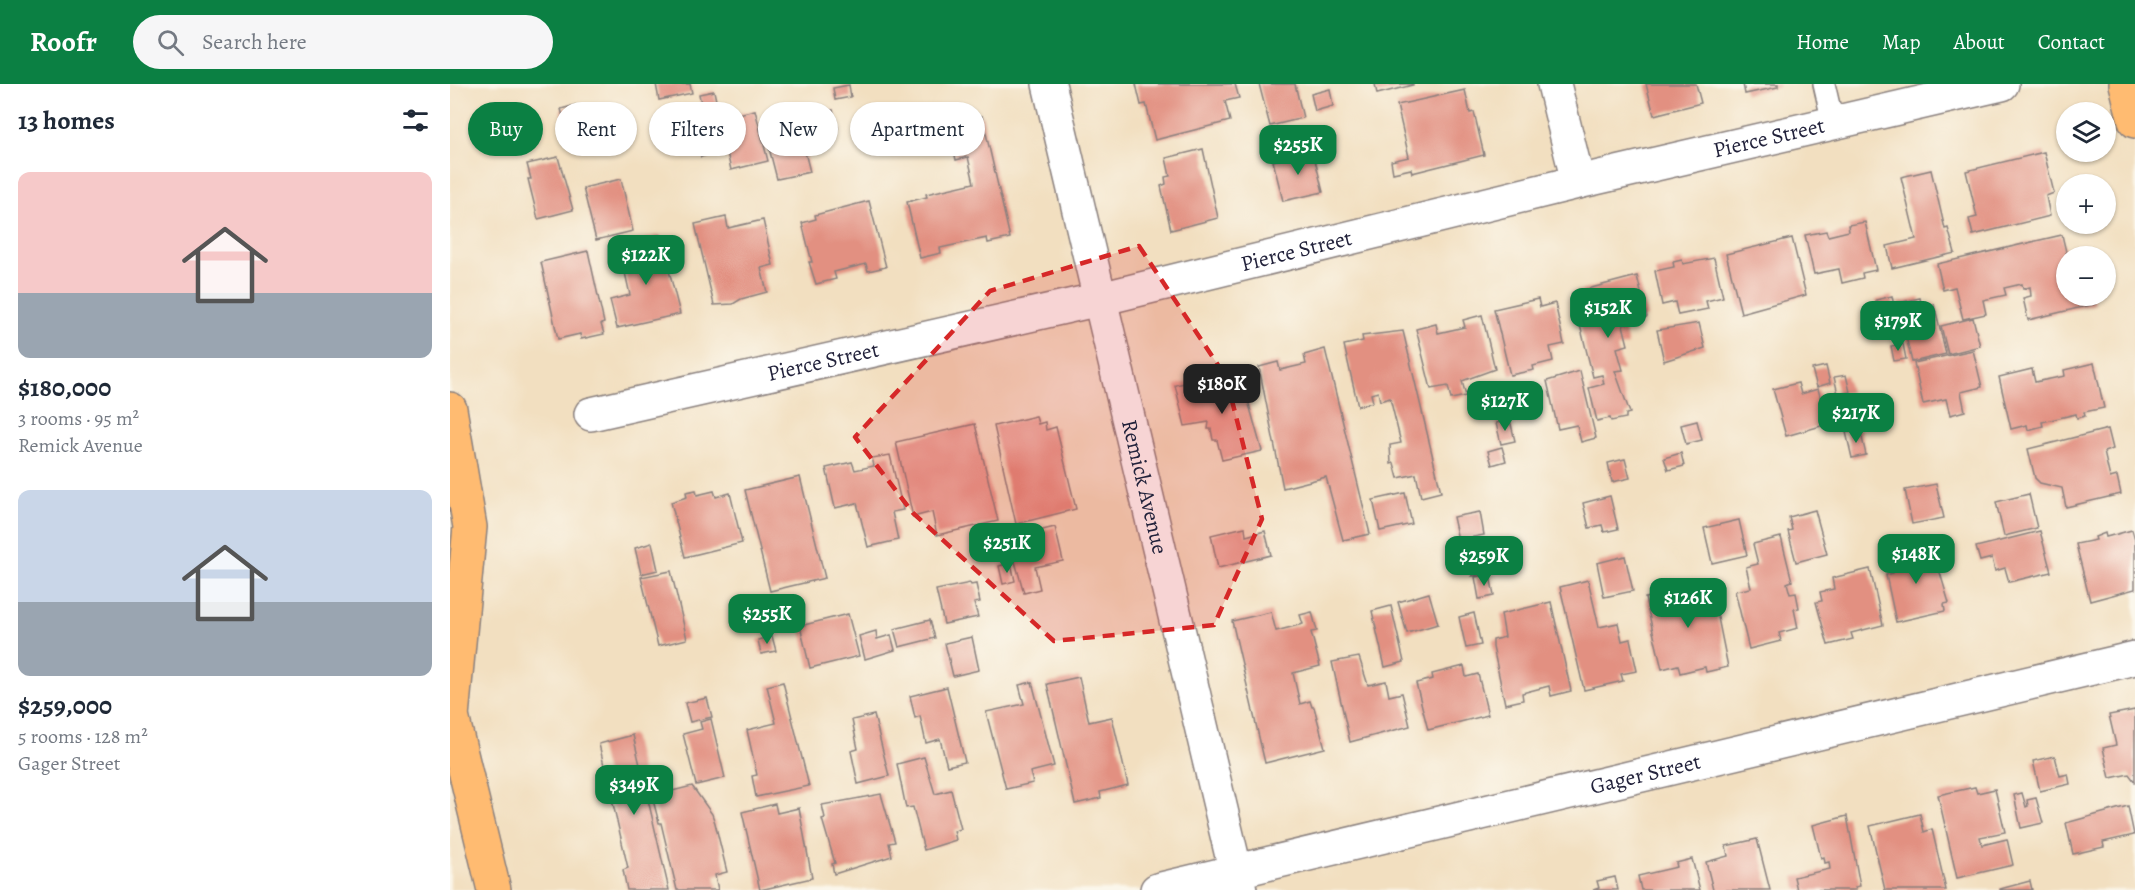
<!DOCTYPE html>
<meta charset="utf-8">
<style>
body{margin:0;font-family:Alegreya,serif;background:#f6f6f7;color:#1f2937;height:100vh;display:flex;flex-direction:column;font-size:22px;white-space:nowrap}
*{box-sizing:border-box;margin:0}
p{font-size:20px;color:#747a83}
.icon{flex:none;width:33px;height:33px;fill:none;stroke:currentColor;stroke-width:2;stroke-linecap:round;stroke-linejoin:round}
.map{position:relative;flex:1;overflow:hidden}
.sheet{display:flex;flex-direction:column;background:#fff;width:450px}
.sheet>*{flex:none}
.banner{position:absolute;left:18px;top:18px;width:570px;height:54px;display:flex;gap:12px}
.fabs{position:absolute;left:1606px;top:18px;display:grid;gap:12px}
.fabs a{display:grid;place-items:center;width:60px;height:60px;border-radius:50%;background:#fff;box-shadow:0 2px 4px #0004;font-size:30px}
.price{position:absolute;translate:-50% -51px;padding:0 14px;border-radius:12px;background:#0b8043;color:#fff;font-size:20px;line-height:39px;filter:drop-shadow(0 2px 3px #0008)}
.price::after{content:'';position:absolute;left:50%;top:36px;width:18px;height:14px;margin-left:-9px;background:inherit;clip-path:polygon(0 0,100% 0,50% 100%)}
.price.on{background:#222;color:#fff}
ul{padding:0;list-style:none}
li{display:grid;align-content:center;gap:12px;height:318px;padding:0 18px}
li span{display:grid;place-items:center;height:186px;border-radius:12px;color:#555}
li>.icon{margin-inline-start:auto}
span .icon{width:108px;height:108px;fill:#fffc;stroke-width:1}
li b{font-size:26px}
h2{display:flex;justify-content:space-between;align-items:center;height:72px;padding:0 18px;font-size:26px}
.pill{padding:0 21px;border-radius:27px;background:#fff;box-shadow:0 2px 4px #0004;font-size:21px;line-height:54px}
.pill.on{background:#0b8043;color:#fff}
header{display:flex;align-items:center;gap:36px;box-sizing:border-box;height:84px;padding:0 30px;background:#0b8043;color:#fff}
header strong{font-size:28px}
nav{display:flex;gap:33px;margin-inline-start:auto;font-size:21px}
.search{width:420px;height:54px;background:#f6f6f7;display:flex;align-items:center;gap:15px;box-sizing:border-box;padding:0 21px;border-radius:33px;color:#747a83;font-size:22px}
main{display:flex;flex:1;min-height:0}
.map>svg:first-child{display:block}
.building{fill:#e29081}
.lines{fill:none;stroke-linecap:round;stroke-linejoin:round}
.service-casing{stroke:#8a807e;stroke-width:24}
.minor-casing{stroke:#8a807e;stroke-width:36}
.tertiary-casing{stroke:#8a807e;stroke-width:36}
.primary-casing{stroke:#8a807e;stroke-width:36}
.motorway-casing{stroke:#8a807e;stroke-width:36}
.service{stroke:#fff;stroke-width:21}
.minor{stroke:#fff;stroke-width:33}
.tertiary{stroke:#fff;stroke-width:33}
.primary{stroke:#ffbb71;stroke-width:33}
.motorway{stroke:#ffbb71;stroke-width:33}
.marked{fill:#d62828;fill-opacity:0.2;stroke:#d62828;stroke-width:4.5;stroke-dasharray:12 8;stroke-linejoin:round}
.labels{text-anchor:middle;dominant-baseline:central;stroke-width:6;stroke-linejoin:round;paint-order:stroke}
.street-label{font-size:22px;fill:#22223b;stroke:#fbf7ec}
</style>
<header>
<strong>Roofr</strong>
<div class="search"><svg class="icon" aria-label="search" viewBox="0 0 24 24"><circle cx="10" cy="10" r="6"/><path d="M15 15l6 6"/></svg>Search here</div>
<nav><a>Home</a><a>Map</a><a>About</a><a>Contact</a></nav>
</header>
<main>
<section class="sheet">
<h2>13 homes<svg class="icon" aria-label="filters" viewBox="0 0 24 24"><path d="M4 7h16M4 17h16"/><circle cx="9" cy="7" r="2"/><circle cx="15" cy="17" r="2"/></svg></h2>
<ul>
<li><span style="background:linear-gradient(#f6c9c9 65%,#9aa5b1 0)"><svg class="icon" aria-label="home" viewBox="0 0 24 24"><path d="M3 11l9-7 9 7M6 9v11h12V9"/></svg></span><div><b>$180,000</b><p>3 rooms · 95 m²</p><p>Remick Avenue</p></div></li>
<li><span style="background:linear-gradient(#c9d6e8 60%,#9aa5b1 0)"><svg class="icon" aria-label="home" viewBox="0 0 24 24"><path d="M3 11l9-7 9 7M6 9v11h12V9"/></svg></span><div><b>$259,000</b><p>5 rooms · 128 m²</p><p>Gager Street</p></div></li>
</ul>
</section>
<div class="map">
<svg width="1685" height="806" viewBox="0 0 1685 806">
<rect width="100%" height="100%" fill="#fbf7ec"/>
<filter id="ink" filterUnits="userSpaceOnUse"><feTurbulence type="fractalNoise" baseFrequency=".0167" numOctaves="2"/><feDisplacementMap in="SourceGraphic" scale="12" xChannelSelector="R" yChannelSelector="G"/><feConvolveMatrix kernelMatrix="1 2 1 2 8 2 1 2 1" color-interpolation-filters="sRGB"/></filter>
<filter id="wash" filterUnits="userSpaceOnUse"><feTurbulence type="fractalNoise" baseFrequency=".008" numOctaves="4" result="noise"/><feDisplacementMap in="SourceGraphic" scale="24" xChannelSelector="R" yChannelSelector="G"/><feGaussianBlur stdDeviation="1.35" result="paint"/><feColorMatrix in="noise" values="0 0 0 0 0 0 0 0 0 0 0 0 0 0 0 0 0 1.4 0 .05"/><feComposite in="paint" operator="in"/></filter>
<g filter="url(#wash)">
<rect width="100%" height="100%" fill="#f2dfc0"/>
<g id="blocks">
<g class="building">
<path d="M206,0h34l2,9 -33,7z"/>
<path d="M686,0h99l4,14 -14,3 5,20 -75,19 -9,-36 -5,1z"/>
<path d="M809,0h36l8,34 -33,8z"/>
<path d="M925,0h38v1l-36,9z"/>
<path d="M1196,0h50l5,19 -47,12z"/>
<path d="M1293,0h35v3l-33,7z"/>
<path d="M399,1l2,12 -16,3 -2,-12z"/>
<path d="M880,5l3,17 -18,5 -4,-17z"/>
<path d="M1015,6l5,23 4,-1 10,43 -72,18 -1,-4 -18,4 -2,-12 18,-4 -12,-52z"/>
<path d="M264,7l4,19 -15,3 -4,-19z"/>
<path d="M126,21l4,14 -15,5 -4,-15z"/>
<path d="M305,26l13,51 -37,9 -8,-35 7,-1 -4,-17z"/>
<path d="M383,26l5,18 -18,5 -5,-18z"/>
<path d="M532,32l28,122 -22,5 -1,-5 -47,10 1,5 -21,5 -13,-56 20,-5 -1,-3 48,-11 -6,-26 -12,3 -8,-36z"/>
<path d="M257,37l10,31 -16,5 -9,-31z"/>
<path d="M144,40l3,12 -24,6 -3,-13z"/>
<path d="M349,44l11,44 -33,7 -8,-31 5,-1 -3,-12z"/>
<path d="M753,65l15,69 -47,12 -10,-44 5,-2 -1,-7 5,-1 -4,-18z"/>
<path d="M863,68l10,40 -40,9 -10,-40z"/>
<path d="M1594,68l10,41 -8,3 4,20 -77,19 -4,-16 8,-2 -11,-46z"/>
<path d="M108,73l15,53 -35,9 -10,-40h3l-4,-15z"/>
<path d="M1481,86l14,59 3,-1 7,25 -63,15 -5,-22 29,-7 -15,-62z"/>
<path d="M171,95l12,52 -37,9 -13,-52z"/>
<path d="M419,117l17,66 -18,4 -2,-7 -32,8 2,7 -20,5 -7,-22h3l-10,-39 14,-4 -1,-4z"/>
<path d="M276,133l2,11 35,-8 10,45 -12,3 6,24 -26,7 -8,5 -19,1 -19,-81z"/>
<path d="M1415,138l11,48 -14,3 1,5 -21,5 -3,-14 -25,5 -9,-39 21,-4 2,5 21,-5 -1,-6z"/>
<path d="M210,151l20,79 -63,14 -7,-28 20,-5 -6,-27 7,-1 -3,-12 7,-1 -3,-12z"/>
<path d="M1612,151l5,21v40h26l2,8 -67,16 -5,-22 8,-2 -1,-9 -7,2 -1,-5 -18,4 2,7 -23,5 3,14 -23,5 -8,-32 -12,3 -6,-26z"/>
<path d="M1342,154l14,57 -65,18 -15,-59z"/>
<path d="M138,167l16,72 -3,1 3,10 -23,5 -1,-5 -22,5 -17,-77z"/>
<path d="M1264,174l9,39 -17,4 2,8 -30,6 -3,-13 -13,3 -7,-34 19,-4 -1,-5 9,-2 1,4z"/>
<path d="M1187,192l10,41 -24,8 5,20 -11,3 6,22 -8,1 15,42 -4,1v4l-15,3 -1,-3 -13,3 -8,-33 15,-4 -2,-9 -9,2 -21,-84z"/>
<path d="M1442,212l6,30 -14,3 -8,-29z"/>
<path d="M1470,214l2,9 12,-3 12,50 -34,8 -14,-59z"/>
<path d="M1088,215l2,8 15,-4 9,41 -14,3 3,14 -20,5 1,4 -24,5 -16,-66z"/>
<path d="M1032,231l13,54 -33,12 4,15 -15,3 -3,-13 -17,3 -15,-60 20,-5 2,9 27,-6 -2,-7z"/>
<path d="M1523,234l7,28 -32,8 -7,-28z"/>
<path d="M1249,239l6,25 -41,13 -7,-31z"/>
<path d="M953,247l38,161 -20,5 -5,-23 -18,4 -4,-15 -3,1 -1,-19 11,-2 -11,-45 -10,3 -2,-9 -7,2 2,8 -15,4 -14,-61 19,-4 -1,-5z"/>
<path d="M1453,260l3,15 -12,2 -3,-15z"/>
<path d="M875,265l45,185 -27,6 -17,-63 -43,11 -24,-121 19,-5 2,8 26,-6 -2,-9z"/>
<path d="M1523,266l9,37 -21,5 4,19 -15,4 -4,-16 -23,5 -9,-41z"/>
<path d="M1644,279l10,45 -20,4 1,4 -8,2 -1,-4 -34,8 1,4 -15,4 -1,-5 -16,4 -12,-52 33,-8 3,13 30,-6 -1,-6z"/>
<path d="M1376,282l4,17 -13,4 -5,-18z"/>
<path d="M1130,287l16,67 -15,4 -4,-17 -19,4 -11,-48z"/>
<path d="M790,288l22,79 -40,9 -5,-20h-4l-2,-11h-3l1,-7 -24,4 -10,-41 20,-4 2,9 27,-6 -2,-8z"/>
<path d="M1396,291l4,17 -12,2 -4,-17z"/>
<path d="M1348,299l3,11 17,-5 10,35 -42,12 -13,-47z"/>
<path d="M586,332l2,8 7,-2 1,8 10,-3 20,82 -60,15 -22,-98z"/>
<path d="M1060,336l5,21 -14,3 -5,-21z"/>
<path d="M1247,337l5,19 -16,4 -5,-19z"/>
<path d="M525,340l23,97 -61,14 -5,-23 -19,5 -17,-75z"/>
<path d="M1410,345l6,26 -14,3 -6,-26z"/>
<path d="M1658,345l5,20 -9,3 6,26 7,-2 4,18 -55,13 -4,-19 -22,-5 -5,-5 -7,-29z"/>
<path d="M1052,363l4,14 -14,4 -4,-14z"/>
<path d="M1231,369l3,13 -16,4 -4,-12z"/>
<path d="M440,371l13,55 -11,2 6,28 -30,7 -11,-44 -22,5 -9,-40 26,-6 3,8 19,-4 -2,-8z"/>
<path d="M1175,375l5,19 -18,4 -4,-19z"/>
<path d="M350,393l25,101 -55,13 -25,-101z"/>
<path d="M1486,400l8,34 -32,6 -7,-34z"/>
<path d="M246,406l1,5 17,-4 2,6 14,-4 12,50 -57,14 -14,-55 16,-5 -1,-5z"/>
<path d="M955,409l7,31 -32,7 -7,-31z"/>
<path d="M1579,410l8,34 -33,8 -8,-34z"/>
<path d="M1160,412l8,33 -14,3 -2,-7 -13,3 -6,-25z"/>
<path d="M1365,426l12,44 -31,8 -8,-31 4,-1 -3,-13z"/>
<path d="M1030,428l4,23 -26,5 -5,-23z"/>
<path d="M1289,436l8,35 -35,8 -8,-35z"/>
<path d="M605,443l8,34 -28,6 5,22 -16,4 -12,-42 12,-3 -2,-13z"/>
<path d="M795,443l1,9 19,-5 6,24 -53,13 -7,-33z"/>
<path d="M1682,446l3,10v49l-45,12 -14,-57 20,-4 -1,-3 10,-4 1,4z"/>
<path d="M1590,447l11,41 -42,10 -4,-14 -10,3 -3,-13 -12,3 -4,-14z"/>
<path d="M1331,453l11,44 -5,2 3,11 6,-1 3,15 -5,1 4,19 -19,5 2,8 -32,8 -14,-58 16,-3 -5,-21 12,-3 -5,-20z"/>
<path d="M202,459l6,27 -17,4 -6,-26z"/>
<path d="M1471,462l3,13 12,-3 1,4h3l1,6h-3l11,37 -5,1 1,7 -49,11 -10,-47 7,-2 -4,-20z"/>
<path d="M1034,470l4,19 -16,3 -3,-18z"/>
<path d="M1175,472l8,35 -29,6 -7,-34z"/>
<path d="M561,479l4,18 -12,3 -4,-18z"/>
<path d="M1420,485l13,56 -32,8 2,6 -25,6 -12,-43 6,-1 -2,-9 14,-3 -2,-11z"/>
<path d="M221,487l16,68 -29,7 -17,-69z"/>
<path d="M1040,491l4,21 -15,3 -4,-22z"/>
<path d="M1138,496l11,47 19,-4 4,18 8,-2 7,32 -16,3 2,7 -39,9 -24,-103z"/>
<path d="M520,499l1,2 5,-1 4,18 -6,1 4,14 -34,7 -8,-34z"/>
<path d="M1261,499l17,84 -22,5 -1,-5 -25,6 -2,-8 -16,4 -17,-71z"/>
<path d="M979,509l9,31 -31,9 -9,-31z"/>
<path d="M1101,518l20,89 -20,5 -2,-10 -27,7 1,7 -18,4 -12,-57v-7l12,-3 -4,-23z"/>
<path d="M941,522l13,56 -19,5 -13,-56z"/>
<path d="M821,528l5,19 27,-7 -3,-9 12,-3 5,19 -6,1 9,34 -27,7 7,31 10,-3 2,6h2l11,41 -60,15 -33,-142z"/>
<path d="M1024,529l7,32 -15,3 -7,-31z"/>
<path d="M398,530l11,42 -49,12 -10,-42z"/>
<path d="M480,536l5,18 -36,9 -5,-18z"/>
<path d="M426,547l1,8 14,-4 4,15 -30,9 -6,-23z"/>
<path d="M322,552l4,15 -15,3 -3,-14z"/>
<path d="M522,553l7,33 -26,6 -8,-33z"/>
<path d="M909,573l9,28 18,-4 3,15 13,-3 8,33 -60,16 -18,-80z"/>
<path d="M1014,582l2,11 12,-3 10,41 -60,15 -12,-47 17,-4 -1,-5z"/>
<path d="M629,593l10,45 23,-5 16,68 -28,7 1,6 -26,6 -28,-120z"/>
<path d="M333,598l26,104 -53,11 -4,-21 5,-1 -10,-45 29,-7 -9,-37z"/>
<path d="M582,598l22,84 -24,6 3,11 -27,6 -20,-77 38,-8 -5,-19z"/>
<path d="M497,603l18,75 -18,4 -7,-27 -14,4 -6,-27 -5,2 -5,-22z"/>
<path d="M257,614l5,19 -22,5 -5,-19z"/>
<path d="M1685,626v72l-6,-8 -19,4 -7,-30 13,-3 -7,-30z"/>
<path d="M424,631l15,61 -31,8 -7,-33 7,-2 -6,-29z"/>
<path d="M261,635l14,59 -29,7 -13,-51 19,-5 -2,-7z"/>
<path d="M183,651l36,155h-42l-4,-20 5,-2 -29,-124z"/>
<path d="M1605,672l5,20 8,-2 2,10 -30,7 -7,-30z"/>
<path d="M474,673l11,37 16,-4 10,39 -7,2 2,9 -32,10 -11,-43 -7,1 -9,-44z"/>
<path d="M242,702l20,28 3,9 12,49 -12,3 3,15h-41l-16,-67h-2l-7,-27z"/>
<path d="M1525,703l2,6 18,-4 10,43 -25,5 2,8 25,-6 6,26 -56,13 -19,-83z"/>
<path d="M1572,709l4,14 2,-1 -1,-6 9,-2 7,25 -22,5 -7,-33z"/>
<path d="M431,710l14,48 -6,1 3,13 -58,18 -2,-10 3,-1 -13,-44 3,-1 -3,-13z"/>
<path d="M325,720l2,9 22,-5 13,70 -52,12 -18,-78z"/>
<path d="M1678,722l6,29 -31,7 1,5 -31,7 -7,-31z"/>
<path d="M1470,730l4,18 8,-3 14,61h-61l-15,-64z"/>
<path d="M1397,732l13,70 -5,1 1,3h-59l-3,-13 36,-8 -1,-7 -4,1 -1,-6 -3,1 -8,-33z"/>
<path d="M1307,755l13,51h-57l-7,-28 22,-6 -2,-10z"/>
<path d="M1242,775l8,31h-59l-3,-14 39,-9 -1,-4z"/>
<path d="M1165,793l3,13h-25l6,-2 -2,-7z"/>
<path d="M1580,797l2,9h-32v-1z"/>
</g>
</g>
</g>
<g filter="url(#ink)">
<use href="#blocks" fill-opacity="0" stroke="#8a807e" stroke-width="1.5"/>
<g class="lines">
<defs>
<path id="service" d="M1374,0l9,39"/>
<g id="minor">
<path id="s1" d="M599,0l191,806"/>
<path d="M1104,0l24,98"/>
<path id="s2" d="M707,806l978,-232"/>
</g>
<g id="tertiary">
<path id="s3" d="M141,330l509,-115 478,-117 424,-98"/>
</g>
<path id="primary" d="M1676,0l9,37"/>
<g id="motorway">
<path d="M0,325l20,118 -18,189"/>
<path d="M0,624l44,182"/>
</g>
</defs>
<use href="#service" class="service-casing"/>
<use href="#minor" class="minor-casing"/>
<use href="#tertiary" class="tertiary-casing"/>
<use href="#primary" class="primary-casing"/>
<use href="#motorway" class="motorway-casing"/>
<use href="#service" class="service"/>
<use href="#minor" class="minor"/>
<use href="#tertiary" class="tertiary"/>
<use href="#primary" class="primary"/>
<use href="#motorway" class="motorway"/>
</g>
</g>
<path class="marked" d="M689,162l87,131 36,142 -48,106 -160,16 -141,-128 -58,-76 135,-146z"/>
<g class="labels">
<g class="street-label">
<text stroke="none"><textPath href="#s3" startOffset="1210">Pierce Street</textPath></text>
<text stroke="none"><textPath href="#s3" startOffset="724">Pierce Street</textPath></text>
<text stroke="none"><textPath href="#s3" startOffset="238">Pierce Street</textPath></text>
<text stroke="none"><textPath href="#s1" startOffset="414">Remick Avenue</textPath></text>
<text stroke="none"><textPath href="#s2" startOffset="502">Gager Street</textPath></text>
</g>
</g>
</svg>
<div class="fabs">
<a><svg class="icon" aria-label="layers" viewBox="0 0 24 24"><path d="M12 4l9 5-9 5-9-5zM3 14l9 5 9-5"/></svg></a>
<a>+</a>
<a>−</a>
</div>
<b class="price" style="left:848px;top:92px">$255K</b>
<b class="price" style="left:196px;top:202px">$122K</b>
<b class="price" style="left:1158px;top:255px">$152K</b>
<b class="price" style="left:1448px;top:268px">$179K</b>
<b class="price on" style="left:772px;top:331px">$180K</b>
<b class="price" style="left:1055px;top:348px">$127K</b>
<b class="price" style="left:1406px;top:360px">$217K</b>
<b class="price" style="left:557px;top:490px">$251K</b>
<b class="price" style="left:1466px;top:501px">$148K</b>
<b class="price" style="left:1034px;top:503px">$259K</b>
<b class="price" style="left:1238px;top:545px">$126K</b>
<b class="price" style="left:317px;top:561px">$255K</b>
<b class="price" style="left:184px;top:732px">$349K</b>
<div class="banner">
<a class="pill on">Buy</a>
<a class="pill">Rent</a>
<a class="pill">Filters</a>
<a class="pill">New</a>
<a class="pill">Apartment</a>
</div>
</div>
</main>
